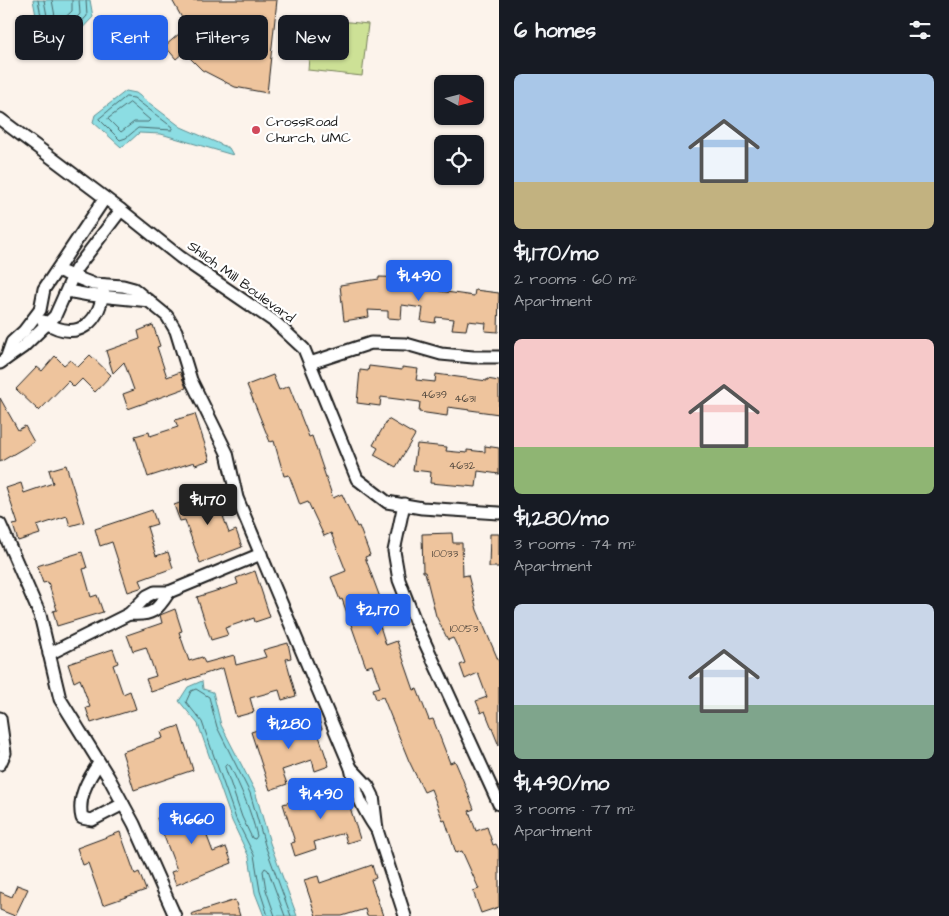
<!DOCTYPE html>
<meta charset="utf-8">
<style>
body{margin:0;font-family:"Architects Daughter",sans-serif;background:#242831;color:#f1f3f6;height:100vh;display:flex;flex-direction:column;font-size:19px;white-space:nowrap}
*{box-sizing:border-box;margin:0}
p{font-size:16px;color:#9ea1a6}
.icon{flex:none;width:28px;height:28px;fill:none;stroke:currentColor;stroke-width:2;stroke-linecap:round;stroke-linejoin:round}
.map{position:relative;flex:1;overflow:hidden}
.side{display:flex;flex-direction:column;background:#171b24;width:450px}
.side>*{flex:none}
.top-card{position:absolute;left:15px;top:15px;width:409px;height:45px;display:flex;gap:10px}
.needle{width:32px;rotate:97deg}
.tools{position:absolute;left:434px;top:75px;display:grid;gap:10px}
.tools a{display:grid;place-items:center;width:50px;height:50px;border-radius:8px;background:#171b24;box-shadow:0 1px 4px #0004;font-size:25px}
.price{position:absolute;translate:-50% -42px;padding:0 11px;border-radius:5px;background:#2563eb;color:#fff;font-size:16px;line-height:32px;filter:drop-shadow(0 1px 2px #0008)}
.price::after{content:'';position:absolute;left:50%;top:30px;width:15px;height:11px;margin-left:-8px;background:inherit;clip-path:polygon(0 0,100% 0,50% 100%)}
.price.selected{background:#222;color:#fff}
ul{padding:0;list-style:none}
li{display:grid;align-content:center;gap:10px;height:265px;padding:0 15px}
li span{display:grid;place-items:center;height:155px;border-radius:8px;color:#555}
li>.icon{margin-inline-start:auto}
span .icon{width:90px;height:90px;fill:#fffc;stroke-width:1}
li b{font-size:21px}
h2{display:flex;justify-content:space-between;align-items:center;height:60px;padding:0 15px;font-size:21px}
.pill{padding:0 18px;border-radius:8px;background:#171b24;box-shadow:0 1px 4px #0004;font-size:18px;line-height:45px}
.pill.selected{background:#2563eb;color:#fff}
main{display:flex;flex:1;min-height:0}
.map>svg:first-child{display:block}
.green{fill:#cde196;stroke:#747e59}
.water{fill:#8cdde3;stroke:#5f9093}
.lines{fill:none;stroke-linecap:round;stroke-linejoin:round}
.shore{stroke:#49696c;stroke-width:1}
.building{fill:#eec49d;stroke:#1c1c1c}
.street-casing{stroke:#1c1c1c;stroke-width:15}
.street{stroke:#fff;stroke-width:11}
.poi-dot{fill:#d1495b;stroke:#fff;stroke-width:2}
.labels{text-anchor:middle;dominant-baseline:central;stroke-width:4.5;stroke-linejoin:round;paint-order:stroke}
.number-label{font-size:11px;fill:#50463c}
.poi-label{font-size:14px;fill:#1c1c1c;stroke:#fff;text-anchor:start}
.street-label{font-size:14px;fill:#1c1c1c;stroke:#fff}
</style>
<main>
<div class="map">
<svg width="499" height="916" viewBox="0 0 499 916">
<rect width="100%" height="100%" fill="#fcf3eb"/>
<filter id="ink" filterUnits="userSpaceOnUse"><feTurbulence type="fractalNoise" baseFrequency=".02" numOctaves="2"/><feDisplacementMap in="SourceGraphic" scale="10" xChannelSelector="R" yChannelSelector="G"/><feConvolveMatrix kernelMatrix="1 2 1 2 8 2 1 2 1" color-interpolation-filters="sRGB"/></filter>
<g filter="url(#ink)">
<path class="green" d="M312,18l56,6 -6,52 -54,-6z"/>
<g class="water">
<path d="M33,0h57l3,17 -19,20 -17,9 -16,-4z"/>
<path d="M126,91l10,2 45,34 48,21 4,7 -72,-21 -22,-1 -10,9 -8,5 -28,-25 2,-7z"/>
<path d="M202,681l1,8 10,3 8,33 34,66 15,52 27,73h-33l-9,-23 -6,-36 -17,-36 -34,-97 -19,-23 9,-14z"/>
</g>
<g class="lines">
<g class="shore">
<path d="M38,0l7,37 11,4 15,-8 16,-17 -1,-16"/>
<path d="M44,0l6,32 5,2 12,-6 13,-14 -1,-14"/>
<path d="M52,0l4,22 2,2 14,-13v-11"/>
<path d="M126,97l8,1 38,29v3l-34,-2 -12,10 -6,2 -21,-21z"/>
<path d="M130,103l20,17 -2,2h-14l-13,10 -13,-13z"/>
<path d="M227,764l3,2c11,22 21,45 27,70l-2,3 -3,-1 -10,-21 -17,-50z"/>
<path d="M268,916l-8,-25 -6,-36 -18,-36 -34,-97 -16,-20 5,-11 5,-2 13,8 8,30 33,66 15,52 26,71"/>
<path d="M275,916l-9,-26 -3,-19 2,-3 3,2 17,46"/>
</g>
</g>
<g class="building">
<path d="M172,0h105l-10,93 -32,-6 -33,-17 -18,-18 -8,7 -11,-13 22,-19z"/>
<path d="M413,276l27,4 -1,11 35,5 1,-6 24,3 -1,39 -13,-1 1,-8 -18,-2 -2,9 -14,-1 2,-10 -18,-2 -1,6 -14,-2 2,-13 -21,-3 -1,14 -13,-1v-7l-20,-1 1,7 -25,4 -4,-36 39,-6v-2l34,1z"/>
<path d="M153,325l7,21 -3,1 10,30 13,-5 6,16 -58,21 -5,-15 11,-4 -10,-28 -11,11 -7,-22 34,-12 -2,-8z"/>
<path d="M90,355l21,20 -16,17 -13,-13 -8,8 -6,-6 -29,30 -23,-22 21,-22 5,4 13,-15 9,9 6,-5 8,7z"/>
<path d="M369,366l33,4v-3l16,2 -2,11 19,2 1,-8 51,7v-2l12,2v33l-51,-7 -1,9 -28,-4 1,-10 -39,-5 -1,9 -23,-3 3,-33 8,1z"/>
<path d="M273,375l6,15 10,-4 20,51 3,-1 21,62 9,-4 15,33 2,-1 11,29 -5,2 23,62 -9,4 7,22 11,-4 17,49 3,-1 12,31 4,-1 17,44 5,-2 6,14 13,34 -5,2 7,20 11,-4 6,18 3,-1 3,6v57l-18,6 -8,-22 6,-2 -17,-38 -6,2 -11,-33 -2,1 -12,-32 -7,3 -15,-31 -26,-64 -7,2 -3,-10 7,-2 -8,-22 -6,2 -24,-68 -2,1 -9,-23 15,-6 -15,-38 -7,3 -16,-34 -8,3 -11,-30 -5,1 -10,-35 -4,1 -23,-57z"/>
<path d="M0,398l18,32 7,-4 9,16 -34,20z"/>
<path d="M195,414l15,46 -15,5 -1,-3 -46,15 -13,-41 14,-4 1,4 28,-9 -3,-7z"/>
<path d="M388,419l27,16 -19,32 -22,-12 4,-7 -5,-3z"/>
<path d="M417,444l30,3 -1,4 21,2v-3l18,2v-6l14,2v26l-21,-3 -2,16 -46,-4 1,-11 -18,-2z"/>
<path d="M66,465l18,57 -14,4 -3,-10 -30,10 3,8 -22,7 -5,-16 5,-1 -12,-36 15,-5 3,10 29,-10 -4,-13z"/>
<path d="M219,489l5,14 -5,2 10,28 7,-3 6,17 -42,16 -15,-43 -5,1 -6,-16z"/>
<path d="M152,510l5,14 -10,3 9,29 12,-4 5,16 -33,12 3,7 -15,5 -16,-50 -12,4 -5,-17z"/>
<path d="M452,533l1,10h9l1,33 5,-1 9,35 22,52v84l-14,-35 -4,2 -5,-12 11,-4 -9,-24 -13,6 -5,-14 5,-2 -7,-18 -1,1 -4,-8 -5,2 -12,-24 -11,-44h-2l-1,-38z"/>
<path d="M490,534h9v33h-10z"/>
<path d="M82,552l5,16 -4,1 8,28 6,-2 6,17 -46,14 -4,-15 4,-1 -9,-28 -5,1 -6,-17z"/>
<path d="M255,571l15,46 -15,5 -1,-4 -29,10 3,7 -17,5 -14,-43 41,-13 -2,-6z"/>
<path d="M175,609l7,22 -3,1 10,29 13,-4 3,6 29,-8 2,10 30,-8 -3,-7 25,-7 3,15 -5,1 10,37 -14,4 -3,-10 -29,8 4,14 -18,5 -13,-49 -72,24 -5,-13 10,-3 -10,-29 -13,4 -6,-16 35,-12 -2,-8z"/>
<path d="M113,649l5,14 -5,2 10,29 7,-3 6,18 -45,14 -5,-15 4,-1 -10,-28 -6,3 -6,-18z"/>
<path d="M318,717l4,12 -5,1 12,36 -14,5 -3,-11 -30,10 5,14 -17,6 -19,-58 13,-4 3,6z"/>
<path d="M179,726l14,44 -59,20 -12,-38 41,-14 -2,-6z"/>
<path d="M342,782l18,57 -13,4 -3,-10 -30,9 2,7 -21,7 -4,-13 4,-1 -12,-38 14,-4 3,9 28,-8 -4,-14z"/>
<path d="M206,805l6,14 -10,4 11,29 13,-5 6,16 -56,22 -5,-13 6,-2 -20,-52 11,-4 2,5z"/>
<path d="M120,832l15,42 4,-2 7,18 -43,15 -15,-42 -5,2 -6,-17z"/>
<path d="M372,865l4,13 -5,2 12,36h-16l-2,-7 -23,7h-26l-12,-36 14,-4 2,7z"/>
<path d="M17,885l11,4 -13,27 -15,-6v-18l12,5z"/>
<path d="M235,900l5,16h-48l-1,-2z"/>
</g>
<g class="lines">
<defs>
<g id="street">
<path d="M0,119l121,91 59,47 95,65 29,27 53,130 30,23 35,6 77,5"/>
<path d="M57,270l36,14 30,2 11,3 33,27 9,15 15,49 36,73 10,45 114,270c5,26 11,40 26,62"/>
<path d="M67,291l22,4 61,6"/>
<path d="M43,321c36,23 58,1 61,-36"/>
<path d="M6,359l6,-17 12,-11 16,-21 4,-21 61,-91"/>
<path d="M0,363l23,-16 32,-31 21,-47 45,-59"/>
<path d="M310,363l61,-20 35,1 35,10 32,3h26"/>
<path d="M404,504l-10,47 5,29 16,41 84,183"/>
<path d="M0,524l40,91 20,84 49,79 25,46 41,92"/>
<path d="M129,614c23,2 28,-3 40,-22"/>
<path d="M49,654l80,-40 18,-18 8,-4h14l92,-38"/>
<path d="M0,718l5,35 -5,11"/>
<path d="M99,763c-11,16 -22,35 -17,55l10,2 31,-16"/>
<path d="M351,768l17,18 5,10 4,34 28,86"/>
</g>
</defs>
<use href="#street" class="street-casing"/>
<use href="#street" class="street"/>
</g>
</g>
<circle class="poi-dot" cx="256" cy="130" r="5"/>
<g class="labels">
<g class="number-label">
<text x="434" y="394">4639</text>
<text x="465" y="398">4631</text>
<text x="462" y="465">4632</text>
<text x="445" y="553">10033</text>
<text x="464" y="628">10053</text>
</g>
<g class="poi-label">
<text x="266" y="122">CrossRoad<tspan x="266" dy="16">Church, UMC</tspan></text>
</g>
<g class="street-label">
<text transform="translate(241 282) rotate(36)">Shiloh Mill Boulevard</text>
</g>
</g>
</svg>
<div class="tools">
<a><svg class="needle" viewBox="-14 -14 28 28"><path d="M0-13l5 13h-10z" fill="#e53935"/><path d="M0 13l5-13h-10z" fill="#9ea1a6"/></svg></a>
<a><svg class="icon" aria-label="locate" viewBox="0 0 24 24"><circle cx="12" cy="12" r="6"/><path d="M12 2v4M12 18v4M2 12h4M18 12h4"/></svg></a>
</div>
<b class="price" style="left:419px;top:302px">$1,490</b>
<b class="price selected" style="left:208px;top:526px">$1,170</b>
<b class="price" style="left:378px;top:636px">$2,170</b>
<b class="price" style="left:289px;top:750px">$1,280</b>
<b class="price" style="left:321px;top:820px">$1,490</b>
<b class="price" style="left:192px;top:845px">$1,660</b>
<div class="top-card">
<a class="pill">Buy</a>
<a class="pill selected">Rent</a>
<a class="pill">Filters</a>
<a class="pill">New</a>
</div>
</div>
<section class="side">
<h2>6 homes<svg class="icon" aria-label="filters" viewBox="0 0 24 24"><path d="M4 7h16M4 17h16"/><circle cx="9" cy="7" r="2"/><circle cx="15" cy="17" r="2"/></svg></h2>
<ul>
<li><span style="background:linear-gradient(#a9c7e8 70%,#c2b280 0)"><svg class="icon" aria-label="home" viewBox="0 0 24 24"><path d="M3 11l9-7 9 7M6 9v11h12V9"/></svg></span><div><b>$1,170/mo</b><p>2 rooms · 60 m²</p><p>Apartment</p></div></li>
<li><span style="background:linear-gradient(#f6c9c9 70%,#8fb573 0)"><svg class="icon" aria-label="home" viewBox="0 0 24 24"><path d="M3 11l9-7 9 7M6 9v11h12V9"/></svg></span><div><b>$1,280/mo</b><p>3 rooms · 74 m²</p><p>Apartment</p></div></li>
<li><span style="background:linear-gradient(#c9d6e8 65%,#7fa58c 0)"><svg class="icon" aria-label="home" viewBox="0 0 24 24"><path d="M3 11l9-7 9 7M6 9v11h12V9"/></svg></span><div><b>$1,490/mo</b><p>3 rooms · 77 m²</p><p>Apartment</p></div></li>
</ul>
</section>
</main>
